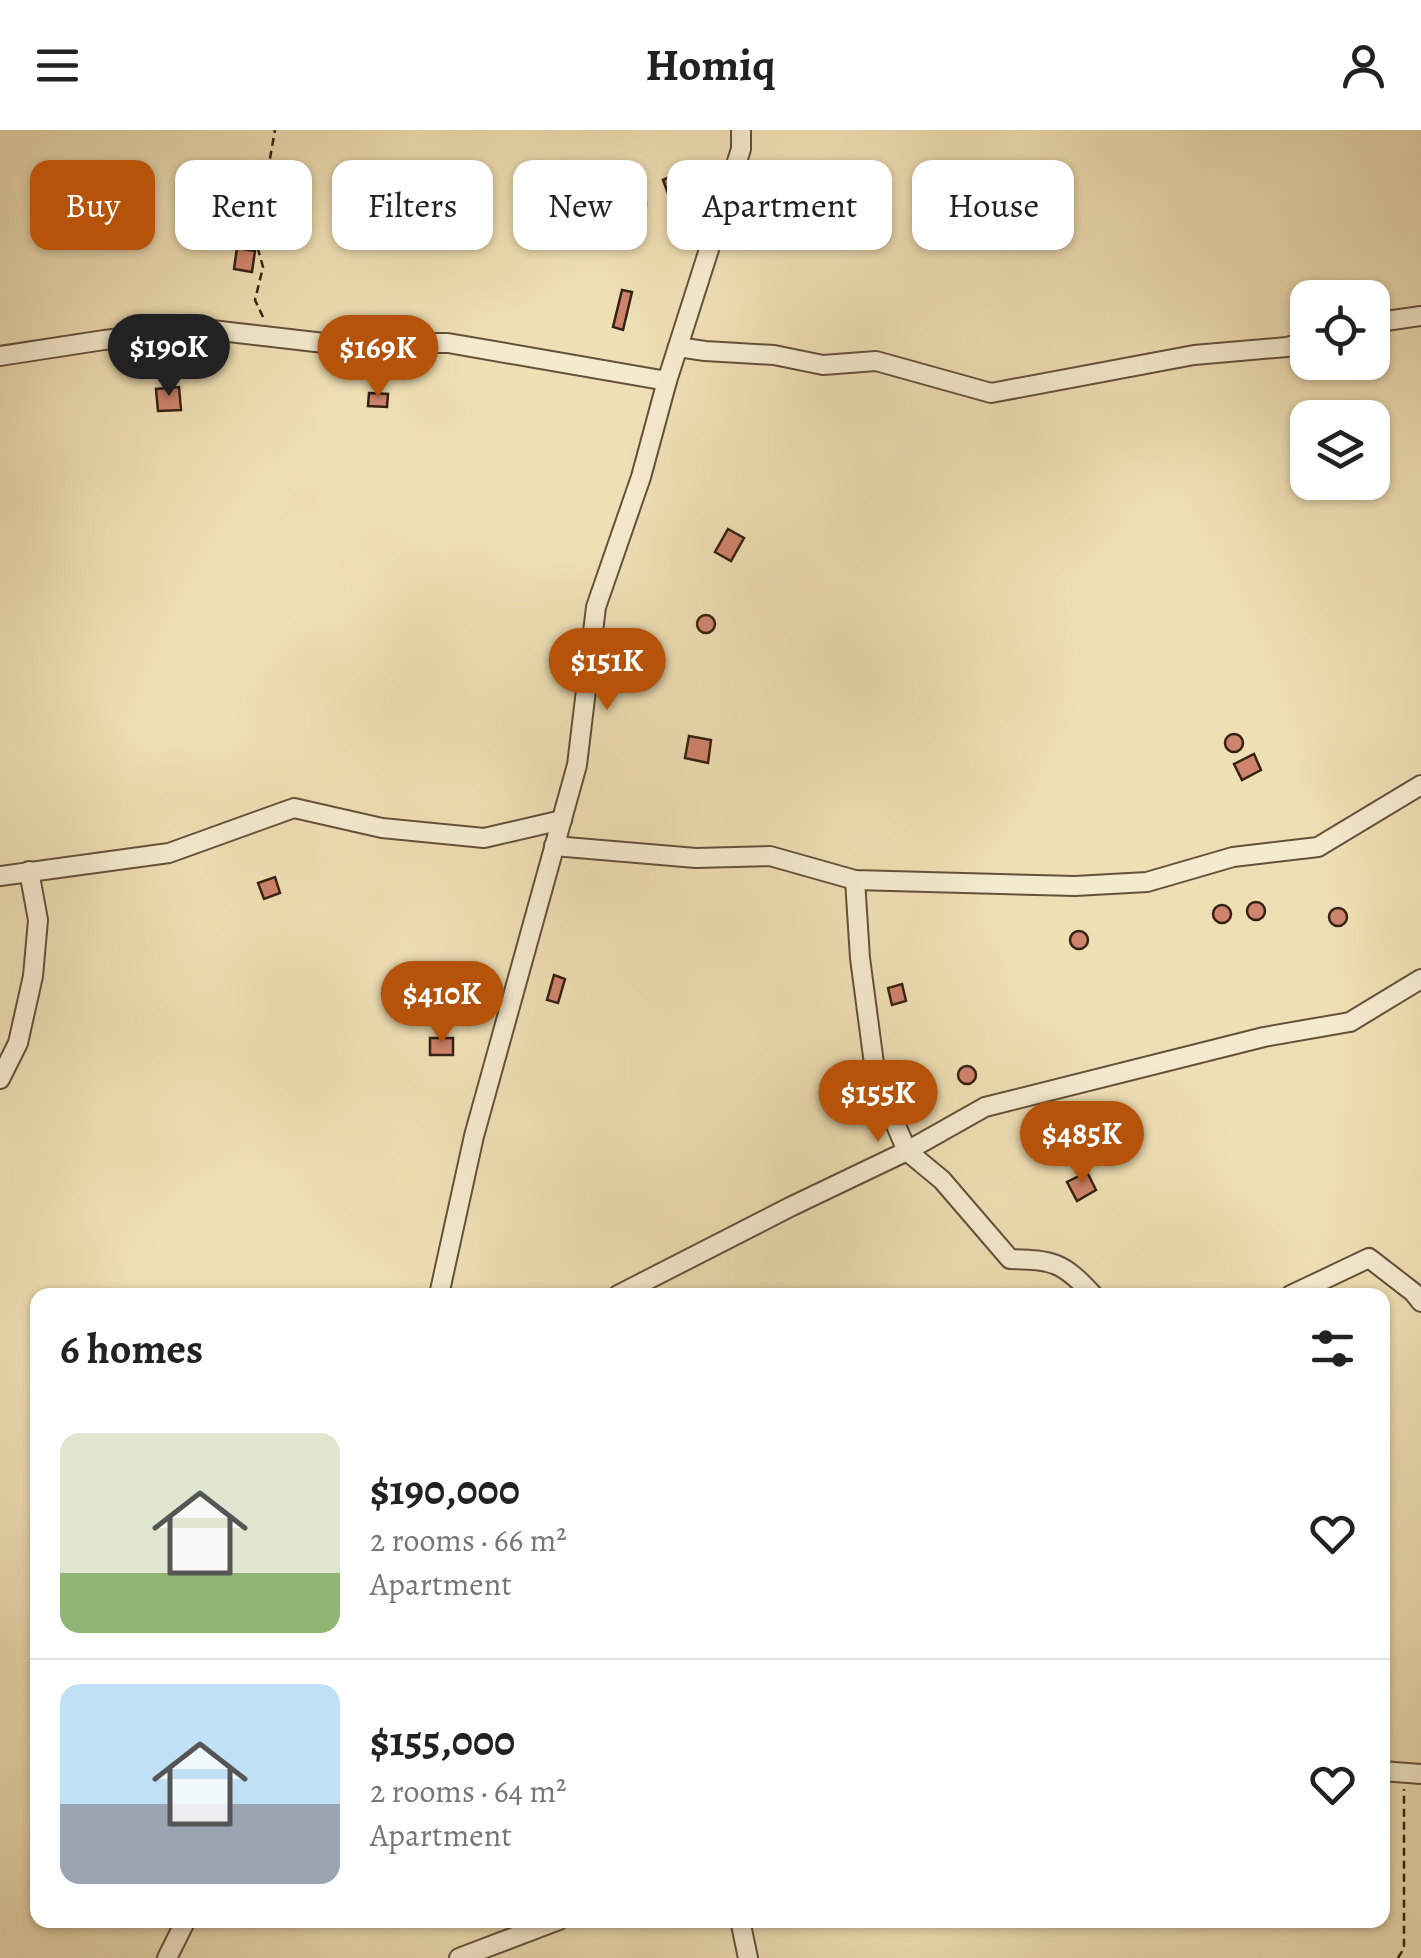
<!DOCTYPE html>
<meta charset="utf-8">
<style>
body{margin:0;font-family:Alegreya,serif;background:#f2f2f2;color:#222;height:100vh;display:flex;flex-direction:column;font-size:38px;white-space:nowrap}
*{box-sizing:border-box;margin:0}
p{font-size:32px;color:#767676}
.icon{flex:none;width:55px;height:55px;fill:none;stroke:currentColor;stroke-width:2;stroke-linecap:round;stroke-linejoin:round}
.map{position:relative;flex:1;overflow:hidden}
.drawer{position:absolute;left:30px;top:1158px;width:1360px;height:640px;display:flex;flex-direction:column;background:#fff;border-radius:20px;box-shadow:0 2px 8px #0004}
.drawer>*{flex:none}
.banner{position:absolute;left:30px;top:30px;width:1362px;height:90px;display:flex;gap:20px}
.buttons{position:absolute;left:1290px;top:150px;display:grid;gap:20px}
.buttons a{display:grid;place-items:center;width:100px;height:100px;border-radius:20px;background:#fff;box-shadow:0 2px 8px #0004;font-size:50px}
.price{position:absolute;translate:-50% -85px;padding:0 22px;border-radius:35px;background:#b45309;color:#fff;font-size:32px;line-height:65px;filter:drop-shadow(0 2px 5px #0008)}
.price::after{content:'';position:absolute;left:50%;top:60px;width:30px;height:22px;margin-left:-15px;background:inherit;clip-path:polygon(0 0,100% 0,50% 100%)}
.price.selected{background:#222;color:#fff}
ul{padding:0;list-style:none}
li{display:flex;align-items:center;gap:30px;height:250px;padding:0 30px}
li+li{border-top:2px solid #e0e0e0}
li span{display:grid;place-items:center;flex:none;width:280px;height:200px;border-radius:20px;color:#555}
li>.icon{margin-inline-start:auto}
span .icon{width:120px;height:120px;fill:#fffc;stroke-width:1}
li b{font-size:42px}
h2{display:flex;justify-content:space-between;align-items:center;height:120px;padding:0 30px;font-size:42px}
.pill{padding:0 35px;border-radius:20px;background:#fff;box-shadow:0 2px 8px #0004;font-size:35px;line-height:90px}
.pill.selected{background:#b45309;color:#fff}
header{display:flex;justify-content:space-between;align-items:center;height:130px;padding:0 30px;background:#fff;font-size:45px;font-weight:700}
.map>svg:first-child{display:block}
.building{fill:#d0846d;stroke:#352214;stroke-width:2.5}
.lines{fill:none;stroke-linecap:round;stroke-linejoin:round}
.minor-casing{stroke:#64513c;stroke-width:22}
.path{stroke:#352214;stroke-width:2.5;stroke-dasharray:8 5;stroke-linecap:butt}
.minor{stroke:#f5eace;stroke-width:18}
</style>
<header><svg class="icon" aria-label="menu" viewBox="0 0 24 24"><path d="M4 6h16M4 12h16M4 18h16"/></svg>Homiq<svg class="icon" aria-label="person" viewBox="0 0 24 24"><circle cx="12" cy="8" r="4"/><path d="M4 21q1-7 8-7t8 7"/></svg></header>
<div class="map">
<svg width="1421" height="1828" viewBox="0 0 1421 1828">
<rect width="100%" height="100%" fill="#efdfb4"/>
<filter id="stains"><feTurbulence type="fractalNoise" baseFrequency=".002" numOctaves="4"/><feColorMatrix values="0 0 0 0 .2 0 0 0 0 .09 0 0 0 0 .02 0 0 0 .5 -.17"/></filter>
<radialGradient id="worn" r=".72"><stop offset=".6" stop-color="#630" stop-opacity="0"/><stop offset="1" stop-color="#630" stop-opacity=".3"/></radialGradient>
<g class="building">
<path d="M676,44l7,16 -14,6 -6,-16z"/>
<path d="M633,73h13l-1,21 -13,-1z"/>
<path d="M449,78l24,6 -4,13 -24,-6z"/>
<path d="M237,118l18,3 -3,21 -18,-3z"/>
<path d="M622,160l10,2 -9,38 -10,-3z"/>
<path d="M179,257l2,23 -23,1 -2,-22z"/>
<path d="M369,263l19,1 -1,13 -19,-1z"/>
<path d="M728,399l16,9 -13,23 -16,-9z"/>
<circle cx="706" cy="494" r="9"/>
<circle cx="1234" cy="613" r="9"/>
<path d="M689,606l22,4 -3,23 -23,-5z"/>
<path d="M1254,624l7,16 -19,10 -8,-16z"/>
<path d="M275,747l5,16 -16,6 -6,-16z"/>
<circle cx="1256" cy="781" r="9"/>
<circle cx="1222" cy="784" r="9"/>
<circle cx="1338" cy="787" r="9"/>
<circle cx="1079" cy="810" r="9"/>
<path d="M554,845l11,4 -7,24 -11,-3z"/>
<path d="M902,854l4,17 -14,4 -4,-17z"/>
<rect x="430" y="908" width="23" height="17"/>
<circle cx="967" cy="945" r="9"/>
<circle cx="849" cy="958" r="9"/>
<path d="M1087,1042l9,18 -19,11 -10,-19z"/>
</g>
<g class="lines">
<defs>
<g id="minor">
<path d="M1372,193l49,-7"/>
<path d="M678,217l27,4 69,4 49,10 53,-4 115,32 203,-38 93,-8 21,-6"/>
<path d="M0,226l104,-16 99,-11 121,14h124l219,38"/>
<path d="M554,716l142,12 74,-2 85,24 220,6 72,-4 86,-25 85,-10 103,-62"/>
<path d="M0,746l169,-23 125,-45 88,20 102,10 78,-18"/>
<path d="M855,750l5,78 16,121 31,72 35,29 68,79c43,1 53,3 83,36"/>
<path d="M0,949l18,-36 15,-67 5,-56 -9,-49"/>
<path d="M439,1165l35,-159 103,-371 19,-158 45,-130 26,-96 74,-232v-19"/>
<path d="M618,1165l172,-88 117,-56 78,-44 279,-70 86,-15 71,-43"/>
<path d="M1291,1165l78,-37 44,34 8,10"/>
<path d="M1382,1641l39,3"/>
<path d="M740,1790l8,38"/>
<path d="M167,1828l19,-38"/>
<path d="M459,1828l100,-38"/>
</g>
</defs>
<use href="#minor" class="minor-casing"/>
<g class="path">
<path d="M263,187l-8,-17 8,-33 -7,-25 -7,-16 1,-31 19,-31 6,-34"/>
<path d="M1398,1828l6,-10v-159"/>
</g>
<use href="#minor" class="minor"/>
</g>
<rect width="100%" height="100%" filter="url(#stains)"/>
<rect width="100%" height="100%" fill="url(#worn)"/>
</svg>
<div class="buttons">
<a><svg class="icon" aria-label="locate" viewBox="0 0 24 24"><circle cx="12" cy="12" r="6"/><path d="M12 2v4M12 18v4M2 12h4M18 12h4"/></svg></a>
<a><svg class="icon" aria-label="layers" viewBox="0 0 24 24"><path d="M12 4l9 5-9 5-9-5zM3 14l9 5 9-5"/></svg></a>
</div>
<b class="price selected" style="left:169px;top:269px">$190K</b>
<b class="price" style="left:378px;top:270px">$169K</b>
<b class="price" style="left:607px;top:583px">$151K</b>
<b class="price" style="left:442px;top:916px">$410K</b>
<b class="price" style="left:878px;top:1015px">$155K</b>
<b class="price" style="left:1082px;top:1056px">$485K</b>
<div class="banner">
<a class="pill selected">Buy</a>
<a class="pill">Rent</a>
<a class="pill">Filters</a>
<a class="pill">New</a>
<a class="pill">Apartment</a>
<a class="pill">House</a>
</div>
<section class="drawer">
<h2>6 homes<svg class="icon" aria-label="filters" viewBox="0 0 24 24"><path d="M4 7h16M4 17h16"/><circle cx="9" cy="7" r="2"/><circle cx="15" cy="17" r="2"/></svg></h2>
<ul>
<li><span style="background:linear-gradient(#dfe7d0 70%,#8fb573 0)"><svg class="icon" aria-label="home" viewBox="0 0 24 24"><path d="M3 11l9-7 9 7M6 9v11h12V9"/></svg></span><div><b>$190,000</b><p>2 rooms · 66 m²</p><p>Apartment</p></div><svg class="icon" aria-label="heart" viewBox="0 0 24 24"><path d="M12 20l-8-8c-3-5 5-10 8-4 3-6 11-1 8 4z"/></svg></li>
<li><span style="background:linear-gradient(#bfe0f5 60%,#9aa5b1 0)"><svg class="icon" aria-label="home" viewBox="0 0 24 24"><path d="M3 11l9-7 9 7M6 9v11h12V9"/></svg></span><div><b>$155,000</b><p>2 rooms · 64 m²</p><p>Apartment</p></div><svg class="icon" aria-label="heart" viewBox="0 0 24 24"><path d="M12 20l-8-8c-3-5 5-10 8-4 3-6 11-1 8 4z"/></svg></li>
</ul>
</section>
</div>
